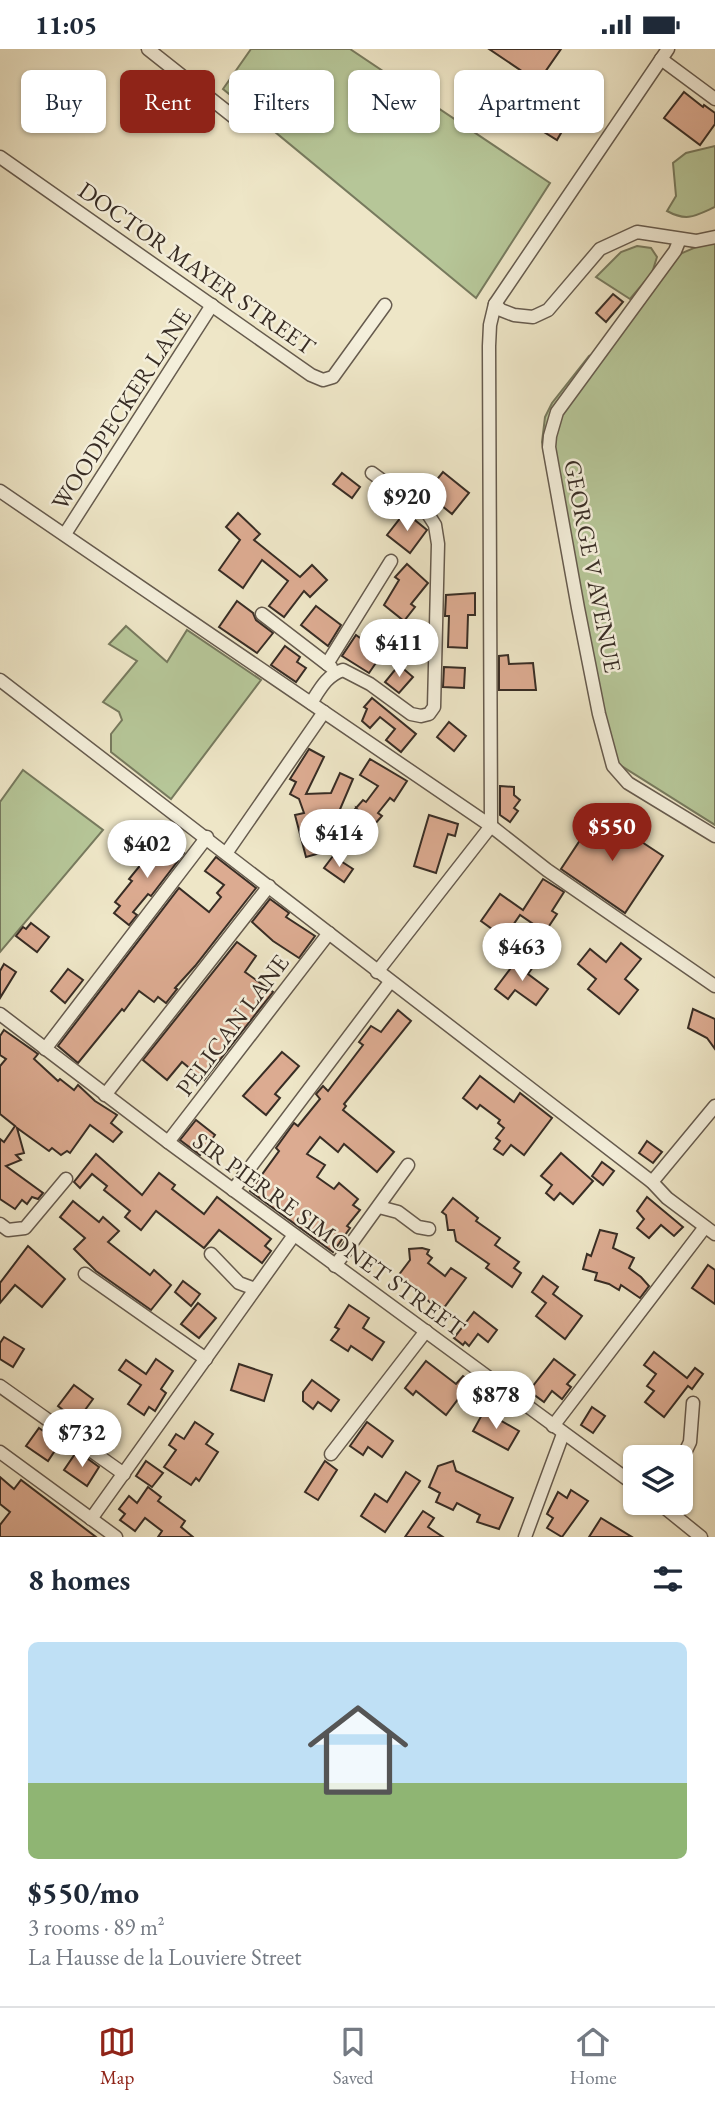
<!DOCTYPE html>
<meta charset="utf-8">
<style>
body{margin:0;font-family:"EB Garamond",serif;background:#f2f2f3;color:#1f2937;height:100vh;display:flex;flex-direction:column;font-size:26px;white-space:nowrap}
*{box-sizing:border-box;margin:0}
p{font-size:23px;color:#747a83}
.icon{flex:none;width:38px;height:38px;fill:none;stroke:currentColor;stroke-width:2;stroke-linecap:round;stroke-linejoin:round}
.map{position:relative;height:1488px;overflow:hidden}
.side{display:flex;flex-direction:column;background:#fff;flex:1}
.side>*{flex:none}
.guide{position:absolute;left:21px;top:21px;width:674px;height:63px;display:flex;gap:14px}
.controls{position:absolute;left:623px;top:1396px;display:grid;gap:14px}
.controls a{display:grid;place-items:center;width:70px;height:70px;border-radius:10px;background:#fff;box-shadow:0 2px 5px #0004;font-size:35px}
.price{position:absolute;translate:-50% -60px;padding:0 16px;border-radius:24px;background:#fff;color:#222;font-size:23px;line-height:46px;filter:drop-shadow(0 2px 4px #0008)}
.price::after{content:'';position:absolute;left:50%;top:42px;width:21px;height:16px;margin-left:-10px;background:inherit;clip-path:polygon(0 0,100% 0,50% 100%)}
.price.current{background:#8f2418;color:#fff}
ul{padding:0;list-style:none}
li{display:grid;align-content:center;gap:14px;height:371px;padding:0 28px}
li span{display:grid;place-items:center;height:217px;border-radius:10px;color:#555}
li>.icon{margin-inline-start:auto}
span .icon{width:126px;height:126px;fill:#fffc;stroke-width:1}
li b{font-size:30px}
h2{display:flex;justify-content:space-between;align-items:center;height:84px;padding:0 28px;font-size:30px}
.pill{padding:0 24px;border-radius:10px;background:#fff;box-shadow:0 2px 5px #0004;font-size:24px;line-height:63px}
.pill.current{background:#8f2418;color:#fff}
.status{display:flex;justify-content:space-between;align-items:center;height:49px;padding:0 35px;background:#fff;direction:ltr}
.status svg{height:19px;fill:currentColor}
.tabs{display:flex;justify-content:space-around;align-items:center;height:98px;border-top:2px solid #e0e1e3;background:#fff;font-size:19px;color:#747a83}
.tabs a{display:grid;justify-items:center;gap:4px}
.tabs .current{color:#8f2418}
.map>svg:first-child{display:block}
.green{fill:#b6c698;stroke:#777a5e;stroke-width:2}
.building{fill:#dcab91;stroke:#382d25;stroke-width:2}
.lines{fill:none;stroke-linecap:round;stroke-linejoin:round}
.minor-casing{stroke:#665b4e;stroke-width:15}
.minor{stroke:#f4efdb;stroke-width:12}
.labels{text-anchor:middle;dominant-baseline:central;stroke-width:5;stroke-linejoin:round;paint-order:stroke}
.street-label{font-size:24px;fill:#382d25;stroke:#f4efdb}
</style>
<div class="status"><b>11:05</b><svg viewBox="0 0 49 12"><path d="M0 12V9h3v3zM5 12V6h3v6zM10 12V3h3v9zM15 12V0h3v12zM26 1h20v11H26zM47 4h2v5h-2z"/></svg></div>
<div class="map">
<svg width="715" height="1488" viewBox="0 0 715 1488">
<rect width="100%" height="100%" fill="#eee6c7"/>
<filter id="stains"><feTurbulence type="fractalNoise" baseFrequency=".00286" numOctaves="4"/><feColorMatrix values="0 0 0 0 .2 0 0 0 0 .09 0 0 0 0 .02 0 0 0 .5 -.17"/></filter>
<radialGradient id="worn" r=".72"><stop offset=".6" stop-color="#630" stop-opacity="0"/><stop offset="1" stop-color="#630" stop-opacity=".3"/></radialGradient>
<g class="green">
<path d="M251,0h99l200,134 -74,115 -253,-209z"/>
<path d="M715,97v61c-20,9 -28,15 -48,4l9,-15 -3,-33 13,-10z"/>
<path d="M715,190v586l-103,-65 -23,-66 -47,-252 3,-25 7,-14 37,-47 18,-10 62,-83 13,-10z"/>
<path d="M637,197l14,2 6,9 -5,16 -22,26 -34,-22 25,-25z"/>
<path d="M126,577l41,36 20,-32 74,50 -90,119 -60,-47v-18l11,-14 -3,-8 -16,-10 34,-41 -28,-17z"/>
<path d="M23,721l80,60 -103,122v-150z"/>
</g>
<g class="building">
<path d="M489,0h72l-23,33z"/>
<path d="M496,37l69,40 -8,14 -39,-24 -1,3 -30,-19z"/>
<path d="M684,43l19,15 1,-2 11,8v11l-15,21 -36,-27z"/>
<path d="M613,245l10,8 -17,20 -10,-9z"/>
<path d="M443,423l26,21 -17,21 -26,-21z"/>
<path d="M342,424l18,14 -8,11 -19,-14z"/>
<path d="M405,463l22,18 -17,23 -23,-18z"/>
<path d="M238,464l22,21 -6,6 46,37 12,-12 15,15 -17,17 -6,-6 -20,26 -15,-11 19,-25 -26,-21 -19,28 -24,-18 21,-30 -14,-13z"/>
<path d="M407,515l21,19 -17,21 4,3 -11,14 -20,-16 15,-25 -4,-3z"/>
<path d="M475,544v22h-7l-1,33 -19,-1 1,-31h-4l1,-21z"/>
<path d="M237,552l16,12 3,7 17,13 -16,20 -38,-26z"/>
<path d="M316,557l25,19 -13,21 -27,-21z"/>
<path d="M400,577l20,15 -13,18 -20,-15z"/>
<path d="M356,586l26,19 -13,19 -27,-17z"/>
<path d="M285,597l15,11 -3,5 9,6 -10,14 -25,-17z"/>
<path d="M508,606l1,9 24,-1 3,27h-37v-34z"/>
<path d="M399,616l14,12 -14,16 -14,-11z"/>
<path d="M444,618l21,1 -1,20 -21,-1z"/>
<path d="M372,649l44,36 -15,18 -15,-12 9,-11 -15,-12 -10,11 -8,-7 5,-12 -3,-2z"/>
<path d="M449,673l17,14 -12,15 -17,-14z"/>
<path d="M309,700l15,8 -18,37 25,-1 9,-20 13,6 -27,63 37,-42 3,2 12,-16 -18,-11 10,-16 37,22 -13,20 -4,-3 -12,15 4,3 -8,9 -18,-17 4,41 -24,2 2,-3 -32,9 -11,-42 9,-2 -5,-14 -9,-5 6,-12 -6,-3z"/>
<path d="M500,737l14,1v8l6,5 -6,8 4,3 -8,11 -10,-7z"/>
<path d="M598,764l65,43 -38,57 -64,-44z"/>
<path d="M429,766l29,9 -3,12 -7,-2 -12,39 -22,-7z"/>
<path d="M167,790l17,14 -33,43 -3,-2 -15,18 4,3 -8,10 -15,-12 6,-7 -5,-4 17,-21 -3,-2 13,-16 3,2z"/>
<path d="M333,807l20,13 -9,13 -20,-14z"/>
<path d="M216,808l40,31 -61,78 -20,22 2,1 -11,14 -8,-6 -4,5 -15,-11 -15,20 -2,-2 -44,54 -20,-17 121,-158 30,24 12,-15 -4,-4 7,-8 -19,-14z"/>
<path d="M543,830l21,13 -12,19 5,3 -12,18 -25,-17 -22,32 -9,-6 7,-9 -15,-11 19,-27 23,16z"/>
<path d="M270,850l19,14 -3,4 29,19 -16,22 -26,-17 -21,-19z"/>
<path d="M31,874l18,14 -12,15 -21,-16 7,-9 3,2z"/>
<path d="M237,893l19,14 -11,16 28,20 -69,88 -22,-18 -15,18 -24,-20z"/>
<path d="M621,894l20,16 -16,20 13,11 -19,24 -31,-25 8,-10 -18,-15 12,-15 16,13z"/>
<path d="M520,907l13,11 -5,7 20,15 -12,16 -21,-15 -7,9 -13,-10z"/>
<path d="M4,915l12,8 -16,26v-27z"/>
<path d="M68,920l15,11 -18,23 -14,-12z"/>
<path d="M693,960l22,10v30l-8,-11 -19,-10z"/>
<path d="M398,961l13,11 -67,83 2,2 -3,4 51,42 -17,20 -33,-28 -6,8 -18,-15 -13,17 18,11 -8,12 17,12 5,-6 19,16 -5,6 7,5 -13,16 3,2 -17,24 -83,-61 29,-40 -3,-3 18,-25 4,3 22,-27 -4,-5 7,-8 5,5 35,-46 -4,-3 12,-16 10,6z"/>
<path d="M4,981l34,24 -4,5 24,22 2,-2 14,11 4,-5 17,16 22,14 -6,8 11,9 -9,10 -23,-17 -20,28 -3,-2 -6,4 -9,-7 -3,3 -32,-23 7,25 -8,2 5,5 -15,6 37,27 -5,6 -6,-2 -5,7 -5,-4 -7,9 -15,-10v-60l4,3 11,-16 -15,-12v-48l6,-7 -6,-4v-19z"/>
<path d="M282,1003l17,14 -24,28 5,4 -14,17 -23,-19z"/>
<path d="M480,1027l34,26 6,-9 32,25 -28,37 -13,-10 -8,10 -9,-6 6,-8 -4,-3 8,-10 -6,-5 2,-3 -20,-15 -3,4 -14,-11z"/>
<path d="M196,1071l19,15 -15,20 -20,-15z"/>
<path d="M647,1092l15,11 -9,11 -14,-10z"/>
<path d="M561,1104l32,28 -20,23 -13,-11 -6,7 -8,-7 6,-8 -11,-9z"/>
<path d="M96,1105l46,41 17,-22 16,12 -3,4 32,25 13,-17 54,42 -6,7 6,5 -9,12 -43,-33 -15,18 -48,-37 -15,19 -16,-13 5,-6 -26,-21 3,-4 -15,-12 -12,14 -6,-6z"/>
<path d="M602,1113l12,9 -11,14 -11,-9z"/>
<path d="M647,1148l36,30 -9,9 -13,-11 -12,13 -12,-10 7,-9 -7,-8z"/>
<path d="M453,1149l25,20 -2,3 24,17 -5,7 24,17 -5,6 7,5 -9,14 -26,-19 3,-4 -33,-23 -2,-11h-6l-2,-15 -4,-3z"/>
<path d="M73,1152l26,21 4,-5 16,14 -11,11 42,33 4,-5 17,15 -20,25 -55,-39 -22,-22 11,-11 -25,-21z"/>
<path d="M600,1181l17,4 -4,14 21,10 -5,10 12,9 8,9 -9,12 -19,-13 -2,5 -10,-6 -14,-4 2,-7 -14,-4 4,-15 4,2z"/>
<path d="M28,1197l37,33 -23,28 -27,-22 -15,18v-20z"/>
<path d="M422,1199l7,2 -2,4 5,4 -4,5 17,13 6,-8 15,10 -23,31 -11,-8 -1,2 -33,-27 12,-16 -1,-11z"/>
<path d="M708,1216l7,5v34l-23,-16z"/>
<path d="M543,1227l15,11 -5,7 29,22 -17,23 -29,-23 10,-13 -14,-11z"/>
<path d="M183,1232l17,13 -9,12 -16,-14z"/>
<path d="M198,1254l18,15 -17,20 -18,-14z"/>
<path d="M349,1256l20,13 -6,10 21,14 -12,18 -21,-14 -3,5 -17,-11 8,-11 -4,-2z"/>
<path d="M474,1263l23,18 -9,12 -10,-8 -9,12 -4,-4 -2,3 -9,-7z"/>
<path d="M4,1288l20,12 -11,18 -13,-8v-16z"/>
<path d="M654,1303l33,26 8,-10 8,6 -11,15 -4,-3 -24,31 -19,-15 9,-11 -7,-5 9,-12 -12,-9z"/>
<path d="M156,1310l17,12 -12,18 5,4 -11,18 -6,-4 -5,8 -16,-11 13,-19 -22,-15 7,-10 20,14z"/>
<path d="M554,1310l21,16 -8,9 4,3 -9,12 -10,-8 -8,11 -15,-11z"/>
<path d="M426,1312l30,23 7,-8 8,6 -25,33 -30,-24 -3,4 -8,-7z"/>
<path d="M239,1315l33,11 -8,26 -33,-11z"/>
<path d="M312,1331l27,20 -8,11 -13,-9 -5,7 -10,-8v-9z"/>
<path d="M74,1336l19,14 -16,22 -19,-15z"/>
<path d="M592,1358l13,9 -12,17 -12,-8z"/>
<path d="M484,1362l35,20 -11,19 -35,-19z"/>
<path d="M195,1373l18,12 -7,10 12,8 -19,29 -3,-3 -5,7 -27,-18 12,-17 -7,-5 7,-11 8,5z"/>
<path d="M367,1373l26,19 -11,16 -14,-10 -5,8 -13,-9z"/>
<path d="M39,1379l21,15 -12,18 -22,-15z"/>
<path d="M77,1402l22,16 -12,19 -23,-16z"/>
<path d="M146,1412l17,12 -11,14 -16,-11z"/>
<path d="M325,1412l12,9 -19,30 -13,-8z"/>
<path d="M453,1412l3,10 57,27 -14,31 -22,-7 3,-7 -23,-12 -4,7 -17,-8 4,-9 -11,-6 9,-21z"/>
<path d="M406,1423l14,9 -35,51 -24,-16 14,-22 12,8z"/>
<path d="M0,1428l14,12 7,-9 75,57h-96v-12l10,-13 -10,-8z"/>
<path d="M148,1438l13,10 -3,4 27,20 -4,6 12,10h-35l4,-6 -17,-13 -10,13 -15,-11 5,-6 -6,-5 10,-13 8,7z"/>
<path d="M571,1441l17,11 -26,36 -15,-9 6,-10 -6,-4 11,-22 9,6z"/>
<path d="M423,1462l11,7 -6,9 15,10h-38z"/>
<path d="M601,1469l31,19h-43z"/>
</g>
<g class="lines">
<defs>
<g id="minor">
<path d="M148,0l87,69"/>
<path d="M661,10l54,40"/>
<path d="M0,108l311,218 12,5 10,-3 52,-72"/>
<path d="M680,190l-5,12 -118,161 -7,24 -1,11 29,161 21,106 14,52 15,17 87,53"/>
<path d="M495,255l6,6 13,5 19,2 15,-7 52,-61 37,-17 59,9 19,-4"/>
<path d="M0,442l491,335 56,44 168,116"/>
<path d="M65,485l147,-229"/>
<path d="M262,565l69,53"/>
<path d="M327,615l64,-103"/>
<path d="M0,631c218,166 434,336 652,502l15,16 48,36"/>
<path d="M311,654c9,-14 16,-28 32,-33l27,14 41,30 10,2 8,-2 5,-7 4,-163 -3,-19 -7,-11 -56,-41"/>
<path d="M227,803l97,-140"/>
<path d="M377,923l114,-146 -2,-480 1,-21 5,-21 173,-255"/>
<path d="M0,965l168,128 467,343"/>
<path d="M45,1000l162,-212"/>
<path d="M105,1046l164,-209"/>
<path d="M168,1093l161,-209"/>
<path d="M652,1133l63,-76"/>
<path d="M233,1141l157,-208"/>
<path d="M379,1158l19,5 20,15 11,2"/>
<path d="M0,1175l8,6 17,-2 41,-49"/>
<path d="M211,1205l28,29 16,6"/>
<path d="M335,1217l73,-101"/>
<path d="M85,1225l121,85"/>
<path d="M0,1337l124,88"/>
<path d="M553,1377l152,-199"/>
<path d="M0,1403l116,85"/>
<path d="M331,1405l95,-123"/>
<path d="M681,1412l9,-19 3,-39"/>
<path d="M659,1454l42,34"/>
<path d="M91,1470l203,-284"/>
<path d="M525,1488l38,-103"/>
</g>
</defs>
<use href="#minor" class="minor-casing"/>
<use href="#minor" class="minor"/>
</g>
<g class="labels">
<g class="street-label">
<text transform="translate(197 219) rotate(35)">DOCTOR MAYER STREET</text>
<text transform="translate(121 360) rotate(-57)">WOODPECKER LANE</text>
<text transform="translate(593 517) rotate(79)">GEORGE V AVENUE</text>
<text transform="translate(232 976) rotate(-53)">PELICAN LANE</text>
<text transform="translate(329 1185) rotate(36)">SIR PIERRE SIMONET STREET</text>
</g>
</g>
<rect width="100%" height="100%" filter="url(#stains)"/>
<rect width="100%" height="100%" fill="url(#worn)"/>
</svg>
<div class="controls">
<a><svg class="icon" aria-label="layers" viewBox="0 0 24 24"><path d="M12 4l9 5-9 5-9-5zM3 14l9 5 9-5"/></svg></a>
</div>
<b class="price" style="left:407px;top:484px">$920</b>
<b class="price" style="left:399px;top:630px">$411</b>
<b class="price current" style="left:612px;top:814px">$550</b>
<b class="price" style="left:339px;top:820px">$414</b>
<b class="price" style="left:147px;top:831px">$402</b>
<b class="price" style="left:522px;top:934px">$463</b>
<b class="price" style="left:496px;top:1382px">$878</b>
<b class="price" style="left:82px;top:1420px">$732</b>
<div class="guide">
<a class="pill">Buy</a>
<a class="pill current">Rent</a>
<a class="pill">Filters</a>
<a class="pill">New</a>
<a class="pill">Apartment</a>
</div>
</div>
<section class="side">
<h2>8 homes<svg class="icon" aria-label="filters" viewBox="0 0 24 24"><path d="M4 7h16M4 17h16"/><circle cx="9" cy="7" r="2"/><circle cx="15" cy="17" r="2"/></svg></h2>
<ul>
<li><span style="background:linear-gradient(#bfe0f5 65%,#8fb573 0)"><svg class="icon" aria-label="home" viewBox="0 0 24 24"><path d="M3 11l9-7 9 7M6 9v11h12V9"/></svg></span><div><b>$550/mo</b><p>3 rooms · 89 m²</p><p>La Hausse de la Louviere Street</p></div></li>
</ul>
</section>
<nav class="tabs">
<a class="current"><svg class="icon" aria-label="map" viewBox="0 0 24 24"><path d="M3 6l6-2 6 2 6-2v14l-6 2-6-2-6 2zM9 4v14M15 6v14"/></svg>Map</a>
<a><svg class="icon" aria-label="saved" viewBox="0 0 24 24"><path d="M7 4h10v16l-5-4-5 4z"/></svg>Saved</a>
<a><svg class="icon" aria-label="home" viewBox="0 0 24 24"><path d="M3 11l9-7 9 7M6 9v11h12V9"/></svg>Home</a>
</nav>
